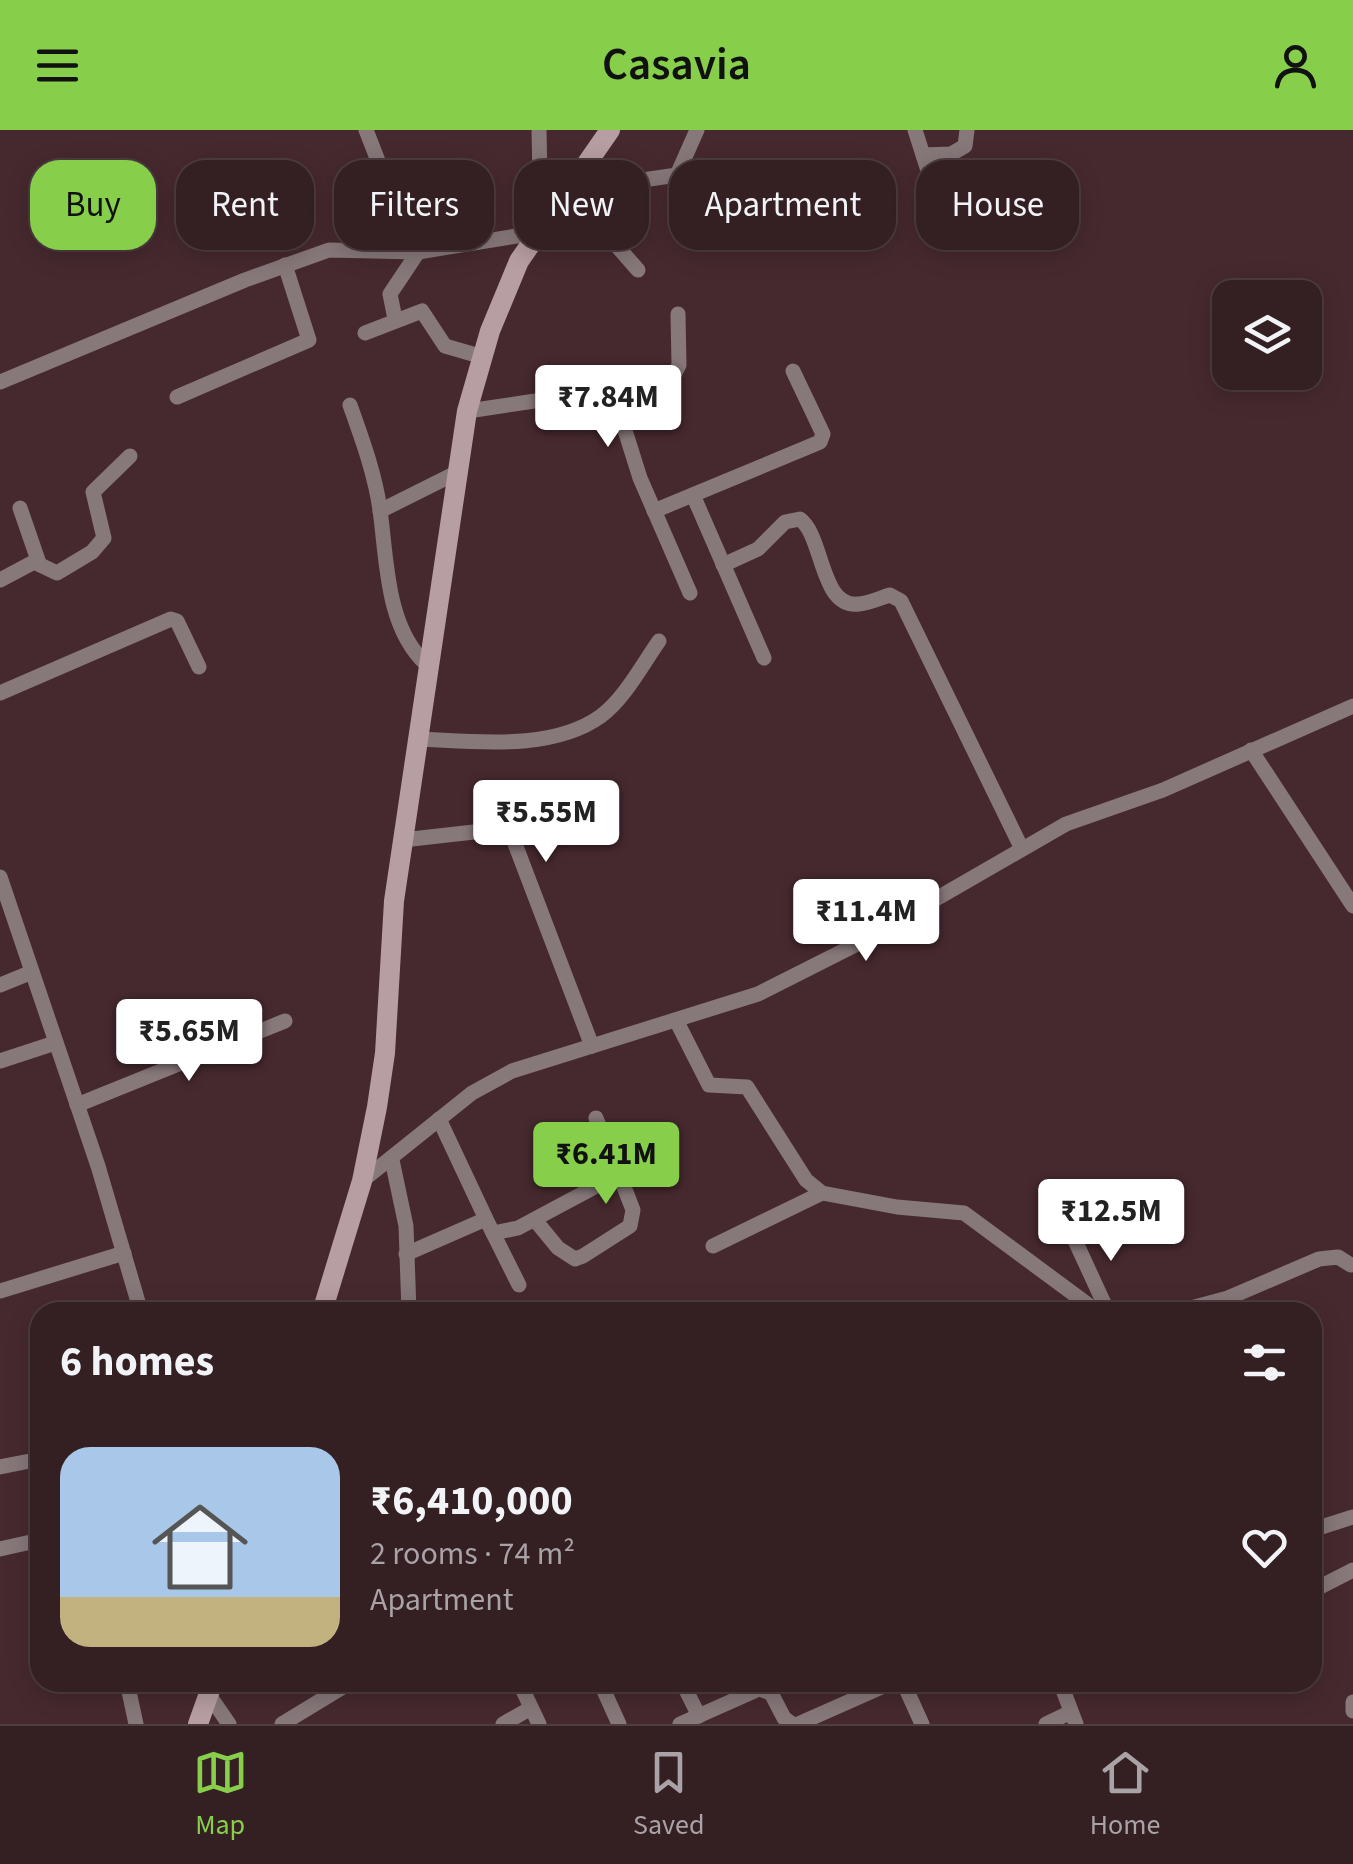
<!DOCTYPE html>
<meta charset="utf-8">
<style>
body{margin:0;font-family:"Source Sans 3",sans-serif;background:#3f2c30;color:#f1f3f6;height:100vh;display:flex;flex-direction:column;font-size:38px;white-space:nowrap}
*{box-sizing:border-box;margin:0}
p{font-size:32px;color:#a9a2a6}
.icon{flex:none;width:55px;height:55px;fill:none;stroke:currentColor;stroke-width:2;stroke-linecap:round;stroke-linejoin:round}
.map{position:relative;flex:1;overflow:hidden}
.side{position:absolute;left:30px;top:1172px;width:1292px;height:390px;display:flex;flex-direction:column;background:#341f23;border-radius:30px;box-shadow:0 5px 25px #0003,0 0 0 2px #4e3d41}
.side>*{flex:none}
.banner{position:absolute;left:30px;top:30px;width:1295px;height:90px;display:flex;gap:20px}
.buttons{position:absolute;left:1212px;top:150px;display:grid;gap:20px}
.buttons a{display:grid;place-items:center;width:110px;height:110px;border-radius:20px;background:#341f23;box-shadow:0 5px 25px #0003,0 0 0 2px #4e3d41;font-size:50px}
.price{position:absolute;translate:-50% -85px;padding:0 22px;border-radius:10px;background:#fff;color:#222;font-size:32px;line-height:65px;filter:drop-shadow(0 2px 5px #0008)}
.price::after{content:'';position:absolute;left:50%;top:60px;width:30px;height:22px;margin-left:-15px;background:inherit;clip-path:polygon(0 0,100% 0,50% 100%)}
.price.current{background:#87cf4a;color:#111}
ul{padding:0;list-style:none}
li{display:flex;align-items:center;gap:30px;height:250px;padding:0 30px}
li+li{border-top:2px solid #4e3d41}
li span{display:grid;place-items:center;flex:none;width:280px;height:200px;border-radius:30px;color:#555}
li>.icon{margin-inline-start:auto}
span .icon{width:120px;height:120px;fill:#fffc;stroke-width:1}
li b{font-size:42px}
h2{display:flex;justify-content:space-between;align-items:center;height:120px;padding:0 30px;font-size:42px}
.chip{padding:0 35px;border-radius:30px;background:#341f23;box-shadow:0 5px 25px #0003,0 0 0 2px #4e3d41;font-size:35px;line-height:90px}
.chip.current{background:#87cf4a;color:#111}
header{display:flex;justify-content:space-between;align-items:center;height:130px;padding:0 30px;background:#87cf4a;color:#111;font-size:45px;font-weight:600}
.dock{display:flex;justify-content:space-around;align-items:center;height:140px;border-top:2px solid #4e3d41;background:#341f23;font-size:28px;color:#a9a2a6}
.dock a{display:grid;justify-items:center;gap:5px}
.dock .current{color:#87cf4a}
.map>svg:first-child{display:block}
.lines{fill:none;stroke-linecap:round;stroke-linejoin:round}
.street{stroke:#87787a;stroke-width:15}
.secondary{stroke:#b79ea2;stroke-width:20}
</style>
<header><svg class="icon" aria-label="menu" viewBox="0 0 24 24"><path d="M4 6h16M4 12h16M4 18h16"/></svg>Casavia<svg class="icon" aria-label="person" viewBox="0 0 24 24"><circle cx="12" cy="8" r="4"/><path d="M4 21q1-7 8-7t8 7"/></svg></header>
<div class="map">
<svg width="1353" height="1594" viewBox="0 0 1353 1594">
<rect width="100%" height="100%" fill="#46292f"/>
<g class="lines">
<g class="street">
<path d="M539,0l2,94"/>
<path d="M915,0l16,50"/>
<path d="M923,25l28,-1 14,-8 2,-16"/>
<path d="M581,75l57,65"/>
<path d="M551,81l30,-6 41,-22 55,-8 20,-45"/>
<path d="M365,119l2,-31 22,-29 -23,-59"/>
<path d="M395,189l-5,-25 28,-42"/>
<path d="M365,203l57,-22 23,35 38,11"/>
<path d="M0,252l245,-102 84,-30 89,2 117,-19"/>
<path d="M609,264l66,-21 4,-8 -1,-51"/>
<path d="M177,267l132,-57 -24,-75"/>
<path d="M350,275c12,34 25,69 30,105 7,51 6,117 46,154"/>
<path d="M468,281l127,-19 14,2 8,11 23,73 50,115"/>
<path d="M693,365l71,163"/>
<path d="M20,378l19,55"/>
<path d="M380,381l76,-38"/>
<path d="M654,381l166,-69 3,-8 -30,-63"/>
<path d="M723,435l35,-16 27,-27 15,-3c24,18 20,90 59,85 11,-1 21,-6 31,-9l11,6 120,246"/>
<path d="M0,450l34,-18 23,11 35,-21 12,-14 -11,-46 37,-36"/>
<path d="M0,563l171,-74 6,2 22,46"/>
<path d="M416,609c58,2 135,13 185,-23 24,-18 41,-51 58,-75"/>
<path d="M1251,620l102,156"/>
<path d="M403,710l106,-12 83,218"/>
<path d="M0,747l98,289 43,146"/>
<path d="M0,855l32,-13"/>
<path d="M677,892l32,63 38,2 59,93 16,13 75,14 67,6 134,99"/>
<path d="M0,931l55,-18"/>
<path d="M77,975l208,-84"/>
<path d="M439,989l47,100"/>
<path d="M392,1030l14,66 3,86"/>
<path d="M362,1051l110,-88 40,-22 246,-77 105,-53 203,-117 97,-34 190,-84"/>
<path d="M535,1090l23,28 17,11 8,-3 47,-30 3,-16 -14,-36"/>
<path d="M493,1103l25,-5 101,-54 -23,-56"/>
<path d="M1072,1104l36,78"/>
<path d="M713,1116l109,-53"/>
<path d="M406,1124l80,-35 33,66"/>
<path d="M0,1161l124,-38"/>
<path d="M1176,1182l52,-14 91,-39 19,-2 13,8"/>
<path d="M0,1337l40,-8"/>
<path d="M1312,1400l41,-13"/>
<path d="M0,1419l40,-9"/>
<path d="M1312,1461l41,-21"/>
<path d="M127,1552l9,42"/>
<path d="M519,1552l20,42"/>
<path d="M600,1552l19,42"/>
<path d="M682,1552l17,34"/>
<path d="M903,1552l19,42"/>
<path d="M1060,1552l16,42"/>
<path d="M209,1565l20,29"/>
<path d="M1353,1572v9"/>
<path d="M282,1594l69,-42"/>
<path d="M503,1594l28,-16"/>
<path d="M680,1594l79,-35 12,4 13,25 8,6"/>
<path d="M798,1594l95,-42"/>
<path d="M1046,1594l25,-12"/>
</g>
<g class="secondary">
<path d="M322,1182l40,-131 15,-74 8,-54 9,-152 73,-490 23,-80 29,-70 91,-131"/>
<path d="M198,1594l15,-42"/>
</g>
</g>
</svg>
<div class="buttons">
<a><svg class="icon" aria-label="layers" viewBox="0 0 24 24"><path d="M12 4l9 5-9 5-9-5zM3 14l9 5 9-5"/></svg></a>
</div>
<b class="price" style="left:608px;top:320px">₹7.84M</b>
<b class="price" style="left:546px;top:735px">₹5.55M</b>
<b class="price" style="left:866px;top:834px">₹11.4M</b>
<b class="price" style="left:189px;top:954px">₹5.65M</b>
<b class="price current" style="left:606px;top:1077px">₹6.41M</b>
<b class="price" style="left:1111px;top:1134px">₹12.5M</b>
<div class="banner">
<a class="chip current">Buy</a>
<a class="chip">Rent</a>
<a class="chip">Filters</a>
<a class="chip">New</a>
<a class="chip">Apartment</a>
<a class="chip">House</a>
</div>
<section class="side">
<h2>6 homes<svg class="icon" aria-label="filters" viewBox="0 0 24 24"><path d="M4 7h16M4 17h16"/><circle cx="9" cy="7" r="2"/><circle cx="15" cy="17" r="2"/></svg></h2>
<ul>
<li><span style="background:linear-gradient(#a9c7e8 75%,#c2b280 0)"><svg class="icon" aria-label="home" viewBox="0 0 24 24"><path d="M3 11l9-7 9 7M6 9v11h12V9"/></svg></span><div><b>₹6,410,000</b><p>2 rooms · 74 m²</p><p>Apartment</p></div><svg class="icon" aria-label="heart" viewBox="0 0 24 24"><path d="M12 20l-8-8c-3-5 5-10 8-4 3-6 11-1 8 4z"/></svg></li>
</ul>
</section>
</div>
<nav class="dock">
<a class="current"><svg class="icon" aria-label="map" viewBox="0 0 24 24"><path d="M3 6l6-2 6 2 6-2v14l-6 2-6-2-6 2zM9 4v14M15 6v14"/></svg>Map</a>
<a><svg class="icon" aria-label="saved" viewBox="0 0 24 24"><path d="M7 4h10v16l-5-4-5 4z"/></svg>Saved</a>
<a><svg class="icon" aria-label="home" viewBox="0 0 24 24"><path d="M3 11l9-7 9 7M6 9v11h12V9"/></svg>Home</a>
</nav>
